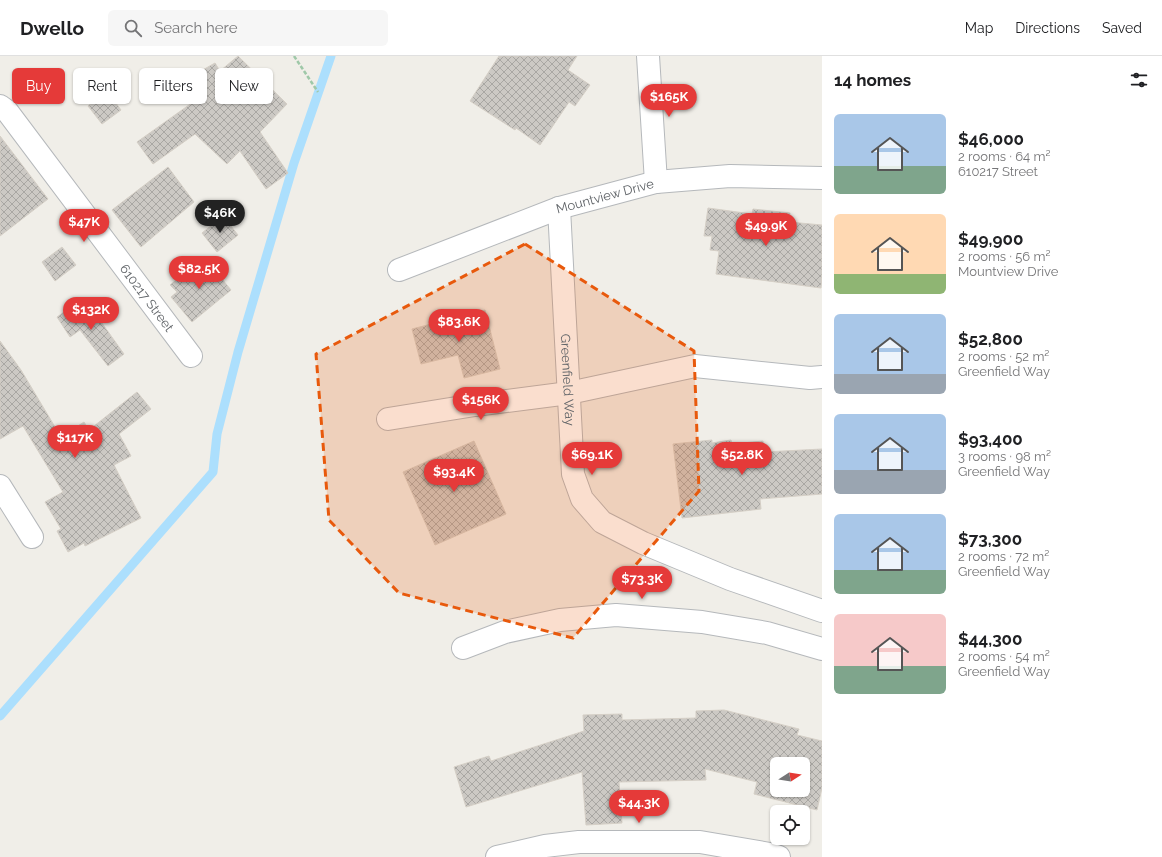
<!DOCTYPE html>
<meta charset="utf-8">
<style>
body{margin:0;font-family:Raleway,sans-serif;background:#f6f6f6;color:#202124;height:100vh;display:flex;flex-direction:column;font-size:15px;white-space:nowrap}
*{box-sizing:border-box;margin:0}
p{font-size:13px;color:#757577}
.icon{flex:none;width:22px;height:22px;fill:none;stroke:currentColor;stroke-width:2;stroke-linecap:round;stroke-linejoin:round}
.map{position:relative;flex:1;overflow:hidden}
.drawer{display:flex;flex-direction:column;background:#fff;width:340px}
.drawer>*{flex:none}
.guide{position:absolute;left:12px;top:12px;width:380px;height:36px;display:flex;gap:8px}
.needle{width:26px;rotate:78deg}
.tools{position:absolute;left:770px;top:701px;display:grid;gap:8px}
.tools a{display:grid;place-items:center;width:40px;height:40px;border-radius:6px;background:#fff;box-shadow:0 1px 3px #0004;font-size:20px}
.price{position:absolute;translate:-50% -34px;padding:0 9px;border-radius:14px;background:#e53a39;color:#fff;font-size:13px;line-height:26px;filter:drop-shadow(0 1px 2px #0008)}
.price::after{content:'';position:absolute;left:50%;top:24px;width:12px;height:9px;margin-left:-6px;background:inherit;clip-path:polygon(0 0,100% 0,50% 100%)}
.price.active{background:#222;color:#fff}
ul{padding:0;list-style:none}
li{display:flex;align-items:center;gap:12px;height:100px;padding:0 12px}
li span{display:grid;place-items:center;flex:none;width:112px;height:80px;border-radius:6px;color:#555}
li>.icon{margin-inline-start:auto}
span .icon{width:48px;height:48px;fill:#fffc;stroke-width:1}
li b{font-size:17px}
h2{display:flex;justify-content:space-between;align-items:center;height:48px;padding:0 12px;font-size:17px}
.chip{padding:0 14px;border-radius:6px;background:#fff;box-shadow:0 1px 3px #0004;font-size:14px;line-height:36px}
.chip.active{background:#e53a39;color:#fff}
header{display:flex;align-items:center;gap:24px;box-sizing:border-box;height:56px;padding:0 20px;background:#fff;border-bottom:1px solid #e0e0e0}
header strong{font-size:19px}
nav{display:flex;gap:22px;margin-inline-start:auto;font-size:14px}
.search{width:280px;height:36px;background:#f6f6f6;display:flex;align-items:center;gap:10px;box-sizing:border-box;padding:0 14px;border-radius:6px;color:#757577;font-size:15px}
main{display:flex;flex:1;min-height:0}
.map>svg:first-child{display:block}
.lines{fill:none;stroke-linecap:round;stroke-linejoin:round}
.stream{stroke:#acdffd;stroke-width:9}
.building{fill:url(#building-cross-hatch);stroke:#d5cfc6;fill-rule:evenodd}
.minor-casing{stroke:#b5b8bb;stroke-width:24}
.path{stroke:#9fc8a8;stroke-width:2.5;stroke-dasharray:4 2;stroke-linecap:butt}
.minor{stroke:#fff;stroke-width:22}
.marked{fill:#e8590c;fill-opacity:0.2;stroke:#e8590c;stroke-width:3;stroke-dasharray:8 5;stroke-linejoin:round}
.labels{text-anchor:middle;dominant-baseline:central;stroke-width:3;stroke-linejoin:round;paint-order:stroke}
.street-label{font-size:13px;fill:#5f6367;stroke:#fff}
</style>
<header>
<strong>Dwello</strong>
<div class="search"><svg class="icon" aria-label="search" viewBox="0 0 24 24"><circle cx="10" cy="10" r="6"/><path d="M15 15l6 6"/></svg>Search here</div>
<nav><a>Map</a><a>Directions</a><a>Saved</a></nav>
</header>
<main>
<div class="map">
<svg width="822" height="801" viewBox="0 0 822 801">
<defs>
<pattern id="building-cross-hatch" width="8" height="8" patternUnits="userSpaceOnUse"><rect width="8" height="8" fill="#ccc9c4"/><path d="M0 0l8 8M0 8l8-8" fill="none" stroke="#a9a7a3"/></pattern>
</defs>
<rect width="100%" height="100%" fill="#f0eee8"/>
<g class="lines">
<path class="stream" d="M0,660l213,-244 4,-38 21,-82 56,-189 37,-107"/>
</g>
<g class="building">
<path d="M238,0l49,48 -27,28 28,41 -22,16 -26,-38 -13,13 -32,-30 -42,30 -16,-22 66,-47 -11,-19 23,-13 5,8z"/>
<path d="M499,0h78l-9,14 22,15 -15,21 -6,-4 -29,43 -24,-17 -1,2 -45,-29z"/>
<path d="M107,35l14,19 -19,14 -14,-18z"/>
<path d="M0,80l48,63 -48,37z"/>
<path d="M168,111l26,35 -53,45 -29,-37z"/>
<path d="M708,152l44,6 1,-5 37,4 -1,9 33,3v49l-1,14 -105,-14 3,-23 -9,-1 2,-14h-8z"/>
<path d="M223,160l15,19 -21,17 -15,-19z"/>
<path d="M62,191l14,18 -21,16 -13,-19z"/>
<path d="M204,201l27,33 -39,32 -21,-25 6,-5 -7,-7z"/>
<path d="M84,242l40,56 -16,12 -28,-36 -10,7 -13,-20z"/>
<path d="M485,254l15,59 -36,9 -6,-23 -37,9 -9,-35z"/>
<path d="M0,285l21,29 40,67 23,-15 5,8 48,-38 14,17 -32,25 12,22 -17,9 27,53 -56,28 -1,-3 -16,9 -11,-21 4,-2 -16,-27 18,-10 -40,-66 -23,13z"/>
<path d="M712,384v3l19,-3 1,4 31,-3 1,11 58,-3v45l-62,5 1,10 -79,9 -9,-74z"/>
<path d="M474,385l32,73 -71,31 -32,-73z"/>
<path d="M724,654l75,19 -2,6 25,6v47l-5,22 -63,-16 3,-12 -52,-13 1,11 -87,2 3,41 -36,2 -4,-53 -116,35 -12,-40 35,-11 2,5 93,-30 -1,-16 39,-1v6l74,-2v-7zM777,708h26v26h-26z"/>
</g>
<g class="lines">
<defs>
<g id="minor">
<path d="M648,0l8,126"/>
<path id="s1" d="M0,50l7,5 184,245"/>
<path id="s2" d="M559,152l14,266 9,25 20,23 41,21 87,36 92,32"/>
<path id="s3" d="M399,214l160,-62 97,-26 74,-6 92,2"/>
<path d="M388,363l87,-14 94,-12 126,-27 115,12 12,-1"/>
<path d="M0,430l32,51"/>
<path d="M463,592l42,-16 55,-12 56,-5 86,7 65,11 55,16"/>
<path d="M497,801l48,-11 34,-4h121l70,12 9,3"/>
</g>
</defs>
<use href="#minor" class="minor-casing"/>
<path class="path" d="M294,0l24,36"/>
<use href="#minor" class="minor"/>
</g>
<path class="marked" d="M525,188l169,107 5,140 -126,147 -174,-45 -70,-73 -13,-166z"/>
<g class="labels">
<g class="street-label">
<text stroke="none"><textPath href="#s3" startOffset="219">Mountview Drive</textPath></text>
<text stroke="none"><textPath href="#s1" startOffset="242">610217 Street</textPath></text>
<text stroke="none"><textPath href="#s2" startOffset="172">Greenfield Way</textPath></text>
</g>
</g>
</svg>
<div class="tools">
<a><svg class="needle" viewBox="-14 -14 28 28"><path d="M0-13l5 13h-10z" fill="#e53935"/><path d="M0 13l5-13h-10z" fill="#757577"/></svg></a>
<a><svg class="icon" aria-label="locate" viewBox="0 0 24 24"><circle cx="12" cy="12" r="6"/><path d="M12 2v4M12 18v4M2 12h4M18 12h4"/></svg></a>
</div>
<b class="price" style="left:669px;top:62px">$165K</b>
<b class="price active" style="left:220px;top:178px">$46K</b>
<b class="price" style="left:84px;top:187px">$47K</b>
<b class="price" style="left:766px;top:191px">$49.9K</b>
<b class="price" style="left:199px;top:234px">$82.5K</b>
<b class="price" style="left:91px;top:275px">$132K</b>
<b class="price" style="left:459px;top:287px">$83.6K</b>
<b class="price" style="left:481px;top:365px">$156K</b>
<b class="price" style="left:75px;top:403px">$117K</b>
<b class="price" style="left:592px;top:420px">$69.1K</b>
<b class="price" style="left:742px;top:420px">$52.8K</b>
<b class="price" style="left:454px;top:437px">$93.4K</b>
<b class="price" style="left:642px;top:544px">$73.3K</b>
<b class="price" style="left:639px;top:768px">$44.3K</b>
<div class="guide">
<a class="chip active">Buy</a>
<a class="chip">Rent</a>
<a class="chip">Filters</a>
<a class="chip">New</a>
</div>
</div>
<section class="drawer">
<h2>14 homes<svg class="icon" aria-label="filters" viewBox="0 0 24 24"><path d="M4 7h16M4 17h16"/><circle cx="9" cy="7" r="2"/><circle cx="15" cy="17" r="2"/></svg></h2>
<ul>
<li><span style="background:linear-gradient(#a9c7e8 65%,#7fa58c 0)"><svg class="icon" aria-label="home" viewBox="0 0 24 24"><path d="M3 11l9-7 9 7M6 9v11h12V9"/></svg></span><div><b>$46,000</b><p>2 rooms · 64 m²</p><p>610217 Street</p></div></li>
<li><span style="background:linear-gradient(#ffd9b3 75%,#8fb573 0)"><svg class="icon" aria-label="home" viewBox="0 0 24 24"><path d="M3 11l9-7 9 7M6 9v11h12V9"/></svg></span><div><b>$49,900</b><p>2 rooms · 56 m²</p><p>Mountview Drive</p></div></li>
<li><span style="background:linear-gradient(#a9c7e8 75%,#9aa5b1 0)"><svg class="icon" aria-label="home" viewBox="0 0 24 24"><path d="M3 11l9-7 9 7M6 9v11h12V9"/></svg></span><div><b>$52,800</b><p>2 rooms · 52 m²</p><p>Greenfield Way</p></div></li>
<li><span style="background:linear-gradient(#a9c7e8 70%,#9aa5b1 0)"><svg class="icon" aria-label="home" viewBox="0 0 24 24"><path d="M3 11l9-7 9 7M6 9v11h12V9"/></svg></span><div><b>$93,400</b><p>3 rooms · 98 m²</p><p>Greenfield Way</p></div></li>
<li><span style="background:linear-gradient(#a9c7e8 70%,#7fa58c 0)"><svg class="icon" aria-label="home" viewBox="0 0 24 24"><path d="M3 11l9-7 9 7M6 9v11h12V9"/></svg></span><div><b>$73,300</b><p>2 rooms · 72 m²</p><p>Greenfield Way</p></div></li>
<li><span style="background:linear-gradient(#f6c9c9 65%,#7fa58c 0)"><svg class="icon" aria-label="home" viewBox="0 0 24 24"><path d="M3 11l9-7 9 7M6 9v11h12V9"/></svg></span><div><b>$44,300</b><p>2 rooms · 54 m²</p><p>Greenfield Way</p></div></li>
</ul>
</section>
</main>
